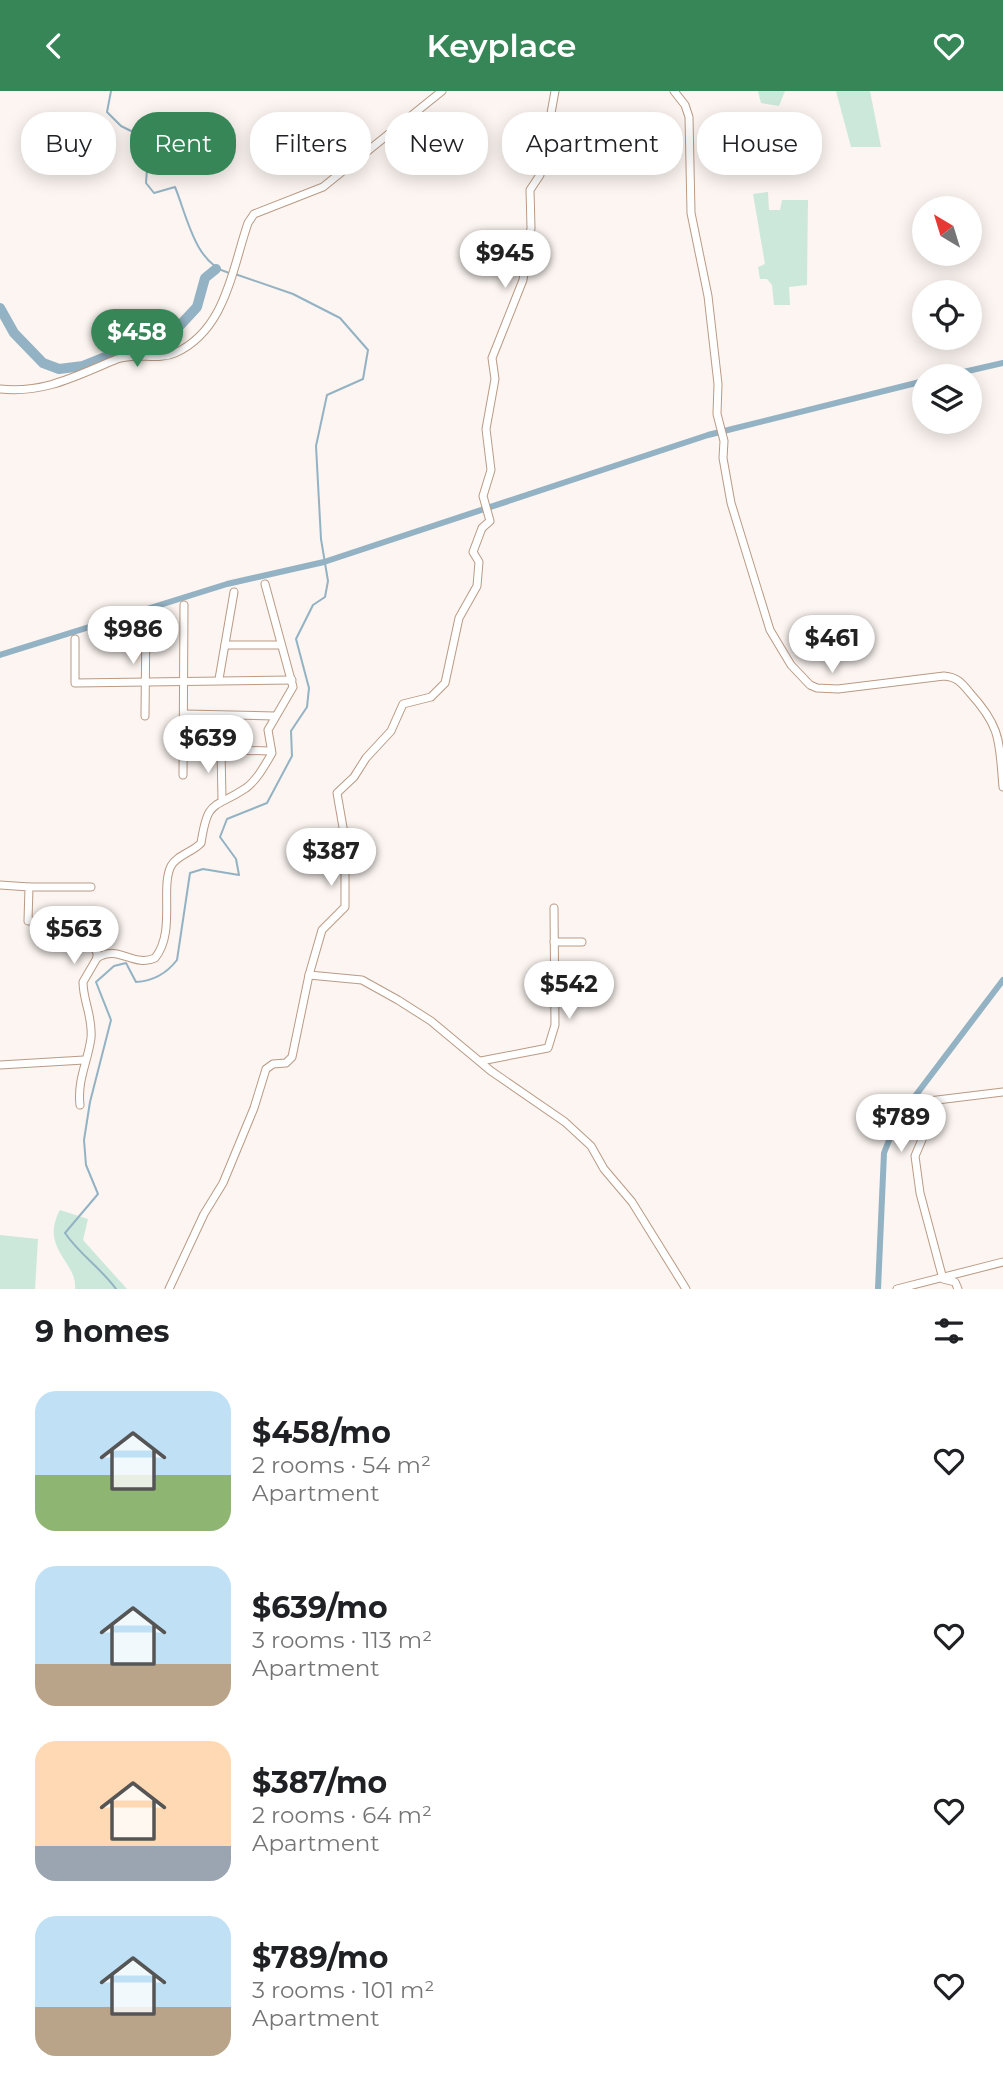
<!DOCTYPE html>
<meta charset="utf-8">
<style>
body{margin:0;font-family:Montserrat,sans-serif;background:#f2f2f2;color:#202124;height:100vh;display:flex;flex-direction:column;font-size:26px;white-space:nowrap}
*{box-sizing:border-box;margin:0}
p{font-size:23px;color:#757577}
.icon{flex:none;width:38px;height:38px;fill:none;stroke:currentColor;stroke-width:2;stroke-linecap:round;stroke-linejoin:round}
.map{position:relative;height:1198px;overflow:hidden}
.panel{display:flex;flex-direction:column;background:#fff;flex:1}
.panel>*{flex:none}
.hud{position:absolute;left:21px;top:21px;width:962px;height:63px;display:flex;gap:14px}
.needle{width:46px;rotate:322deg}
.buttons{position:absolute;left:912px;top:105px;display:grid;gap:14px}
.buttons a{display:grid;place-items:center;width:70px;height:70px;border-radius:50%;background:#fff;box-shadow:0 4px 18px #0003;font-size:35px}
.price{position:absolute;translate:-50% -60px;padding:0 16px;border-radius:24px;background:#fff;color:#222;font-size:23px;line-height:46px;filter:drop-shadow(0 2px 4px #0008)}
.price::after{content:'';position:absolute;left:50%;top:42px;width:21px;height:16px;margin-left:-10px;background:inherit;clip-path:polygon(0 0,100% 0,50% 100%)}
.price.current{background:#368657;color:#fff}
ul{padding:0;list-style:none}
li{display:flex;align-items:center;gap:21px;height:175px;padding:0 35px}
li span{display:grid;place-items:center;flex:none;width:196px;height:140px;border-radius:21px;color:#555}
li>.icon{margin-inline-start:auto}
span .icon{width:84px;height:84px;fill:#fffc;stroke-width:1}
li b{font-size:30px}
h2{display:flex;justify-content:space-between;align-items:center;height:84px;padding:0 35px;font-size:30px}
.tag{padding:0 24px;border-radius:28px;background:#fff;box-shadow:0 4px 18px #0003;font-size:24px;line-height:63px}
.tag.current{background:#368657;color:#fff}
header{display:flex;justify-content:space-between;align-items:center;height:91px;padding:0 35px;background:#368657;color:#fff;font-size:32px;font-weight:600}
.map>svg:first-child{display:block}
.green{fill:#cce8da}
.lines{fill:none;stroke-linecap:round;stroke-linejoin:round}
.stream{stroke:#93b2c3;stroke-width:2}
.canal{stroke:#93b2c3;stroke-width:6}
.river{stroke:#93b2c3;stroke-width:10}
.minor-casing{stroke:#ba9a84;stroke-width:9}
.minor{stroke:#fff;stroke-width:7}
</style>
<header><svg class="icon" aria-label="back" viewBox="0 0 24 24"><path d="M15 5l-7 7 7 7"/></svg>Keyplace<svg class="icon" aria-label="heart" viewBox="0 0 24 24"><path d="M12 20l-8-8c-3-5 5-10 8-4 3-6 11-1 8 4z"/></svg></header>
<div class="map">
<svg width="1003" height="1198" viewBox="0 0 1003 1198">
<rect width="100%" height="100%" fill="#fcf5f1"/>
<g class="green">
<path d="M758,0h27l-6,15 -18,-3z"/>
<path d="M836,0h34l11,56h-30z"/>
<path d="M768,101l1,18h11l2,-10h26l-1,85 -18,2 1,18h-16l-2,-20 -5,-6h-7l-2,-12 7,-3 -12,-70z"/>
<path d="M60,1119l28,9 -5,21 44,49h-52c3,-27 -36,-40 -15,-79z"/>
<path d="M0,1144l38,4 -3,50h-35z"/>
</g>
<g class="lines">
<g class="stream">
<path d="M111,0l-4,21 14,14 28,14 -3,43 8,10 21,-6c12,29 20,77 54,86"/>
<path d="M116,1198c-15,-21 -36,-34 -51,-56l33,-39 -12,-29 -2,-25 6,-38 21,-82 -15,-38 18,-16 12,-3 10,19c17,-1 31,-9 41,-22l13,-87 13,-4 36,6 -3,-16 -16,-22 7,-18 40,-16 25,-47 -1,-25 16,-24 2,-19 -13,-49 17,-34 12,-8 3,-16 -7,-42 -5,-93 11,-51 36,-16 5,-29 -28,-32 -47,-24 -58,-20"/>
</g>
<g class="canal">
<path d="M946,285l57,-13"/>
<path d="M0,564l227,-71 97,-22 384,-127 216,-54"/>
<path d="M878,1198l6,-136 13,-33 106,-140"/>
</g>
<path class="river" d="M0,217l14,25 29,30 16,6 24,-3 35,-14 35,-8 19,-10 25,-27 8,-29 11,-9"/>
<defs>
<g id="minor">
<path d="M674,0l11,14 4,12 2,96 17,83 10,88 -1,30 7,27 -1,17 8,45 39,127 21,35 19,20 7,3 21,1 106,-13c13,1 18,7 26,17 32,35 29,49 33,94"/>
<path d="M0,298c44,5 78,-14 117,-30 19,-7 41,2 58,-6 51,-23 57,-84 73,-130l6,-9 69,-27 119,-96"/>
<path d="M75,548v44l217,-3"/>
<path d="M225,554h56"/>
<path d="M219,588l15,-87"/>
<path d="M184,623l91,2"/>
<path d="M145,625l1,-101"/>
<path d="M184,658l87,2"/>
<path d="M221,659l1,49"/>
<path d="M183,684l1,-170"/>
<path d="M0,794l29,2 -1,34h54l15,32v5l-14,24c0,19 10,35 8,56 -3,23 -14,42 -11,67"/>
<path d="M29,796h62"/>
<path d="M554,851h28"/>
<path d="M97,867c21,-14 37,10 58,0 21,-26 5,-70 16,-92 6,-11 22,-14 30,-23 7,-45 12,-33 45,-55 11,-8 19,-23 26,-35l-4,-23 25,-43 -28,-103"/>
<path d="M309,884l53,5 36,20 33,21 60,50 74,51 26,24 13,23 28,33 54,87"/>
<path d="M481,970l67,-13 7,-23 -1,-117"/>
<path d="M0,974l84,-5"/>
<path d="M169,1198l35,-75 19,-31 31,-75 12,-39 7,-5 13,-1 6,-6 17,-82 13,-45 23,-23v-68l-8,-46 17,-16 12,-19 25,-27 12,-27 28,-7 14,-14 14,-65 18,-32 2,-24 -6,-10 9,-24 8,-7 -7,-25 8,-26 -5,-41 9,-50 -3,-21 31,-78 8,-52 -1,-38 10,-15 15,-84"/>
<path d="M897,1198l106,-27"/>
<path d="M958,1198l-3,-7 -12,-3 -23,-86 -5,-37 9,-21 5,-34 74,-9"/>
</g>
</defs>
<use href="#minor" class="minor-casing"/>
<use href="#minor" class="minor"/>
</g>
</svg>
<div class="buttons">
<a><svg class="needle" viewBox="-14 -14 28 28"><path d="M0-13l5 13h-10z" fill="#e53935"/><path d="M0 13l5-13h-10z" fill="#757577"/></svg></a>
<a><svg class="icon" aria-label="locate" viewBox="0 0 24 24"><circle cx="12" cy="12" r="6"/><path d="M12 2v4M12 18v4M2 12h4M18 12h4"/></svg></a>
<a><svg class="icon" aria-label="layers" viewBox="0 0 24 24"><path d="M12 4l9 5-9 5-9-5zM3 14l9 5 9-5"/></svg></a>
</div>
<b class="price" style="left:505px;top:199px">$945</b>
<b class="price current" style="left:137px;top:278px">$458</b>
<b class="price" style="left:133px;top:575px">$986</b>
<b class="price" style="left:832px;top:584px">$461</b>
<b class="price" style="left:208px;top:684px">$639</b>
<b class="price" style="left:331px;top:797px">$387</b>
<b class="price" style="left:74px;top:875px">$563</b>
<b class="price" style="left:569px;top:930px">$542</b>
<b class="price" style="left:901px;top:1063px">$789</b>
<div class="hud">
<a class="tag">Buy</a>
<a class="tag current">Rent</a>
<a class="tag">Filters</a>
<a class="tag">New</a>
<a class="tag">Apartment</a>
<a class="tag">House</a>
</div>
</div>
<section class="panel">
<h2>9 homes<svg class="icon" aria-label="filters" viewBox="0 0 24 24"><path d="M4 7h16M4 17h16"/><circle cx="9" cy="7" r="2"/><circle cx="15" cy="17" r="2"/></svg></h2>
<ul>
<li><span style="background:linear-gradient(#bfe0f5 60%,#8fb573 0)"><svg class="icon" aria-label="home" viewBox="0 0 24 24"><path d="M3 11l9-7 9 7M6 9v11h12V9"/></svg></span><div><b>$458/mo</b><p>2 rooms · 54 m²</p><p>Apartment</p></div><svg class="icon" aria-label="heart" viewBox="0 0 24 24"><path d="M12 20l-8-8c-3-5 5-10 8-4 3-6 11-1 8 4z"/></svg></li>
<li><span style="background:linear-gradient(#bfe0f5 70%,#b9a48a 0)"><svg class="icon" aria-label="home" viewBox="0 0 24 24"><path d="M3 11l9-7 9 7M6 9v11h12V9"/></svg></span><div><b>$639/mo</b><p>3 rooms · 113 m²</p><p>Apartment</p></div><svg class="icon" aria-label="heart" viewBox="0 0 24 24"><path d="M12 20l-8-8c-3-5 5-10 8-4 3-6 11-1 8 4z"/></svg></li>
<li><span style="background:linear-gradient(#ffd9b3 75%,#9aa5b1 0)"><svg class="icon" aria-label="home" viewBox="0 0 24 24"><path d="M3 11l9-7 9 7M6 9v11h12V9"/></svg></span><div><b>$387/mo</b><p>2 rooms · 64 m²</p><p>Apartment</p></div><svg class="icon" aria-label="heart" viewBox="0 0 24 24"><path d="M12 20l-8-8c-3-5 5-10 8-4 3-6 11-1 8 4z"/></svg></li>
<li><span style="background:linear-gradient(#bfe0f5 65%,#b9a48a 0)"><svg class="icon" aria-label="home" viewBox="0 0 24 24"><path d="M3 11l9-7 9 7M6 9v11h12V9"/></svg></span><div><b>$789/mo</b><p>3 rooms · 101 m²</p><p>Apartment</p></div><svg class="icon" aria-label="heart" viewBox="0 0 24 24"><path d="M12 20l-8-8c-3-5 5-10 8-4 3-6 11-1 8 4z"/></svg></li>
</ul>
</section>
